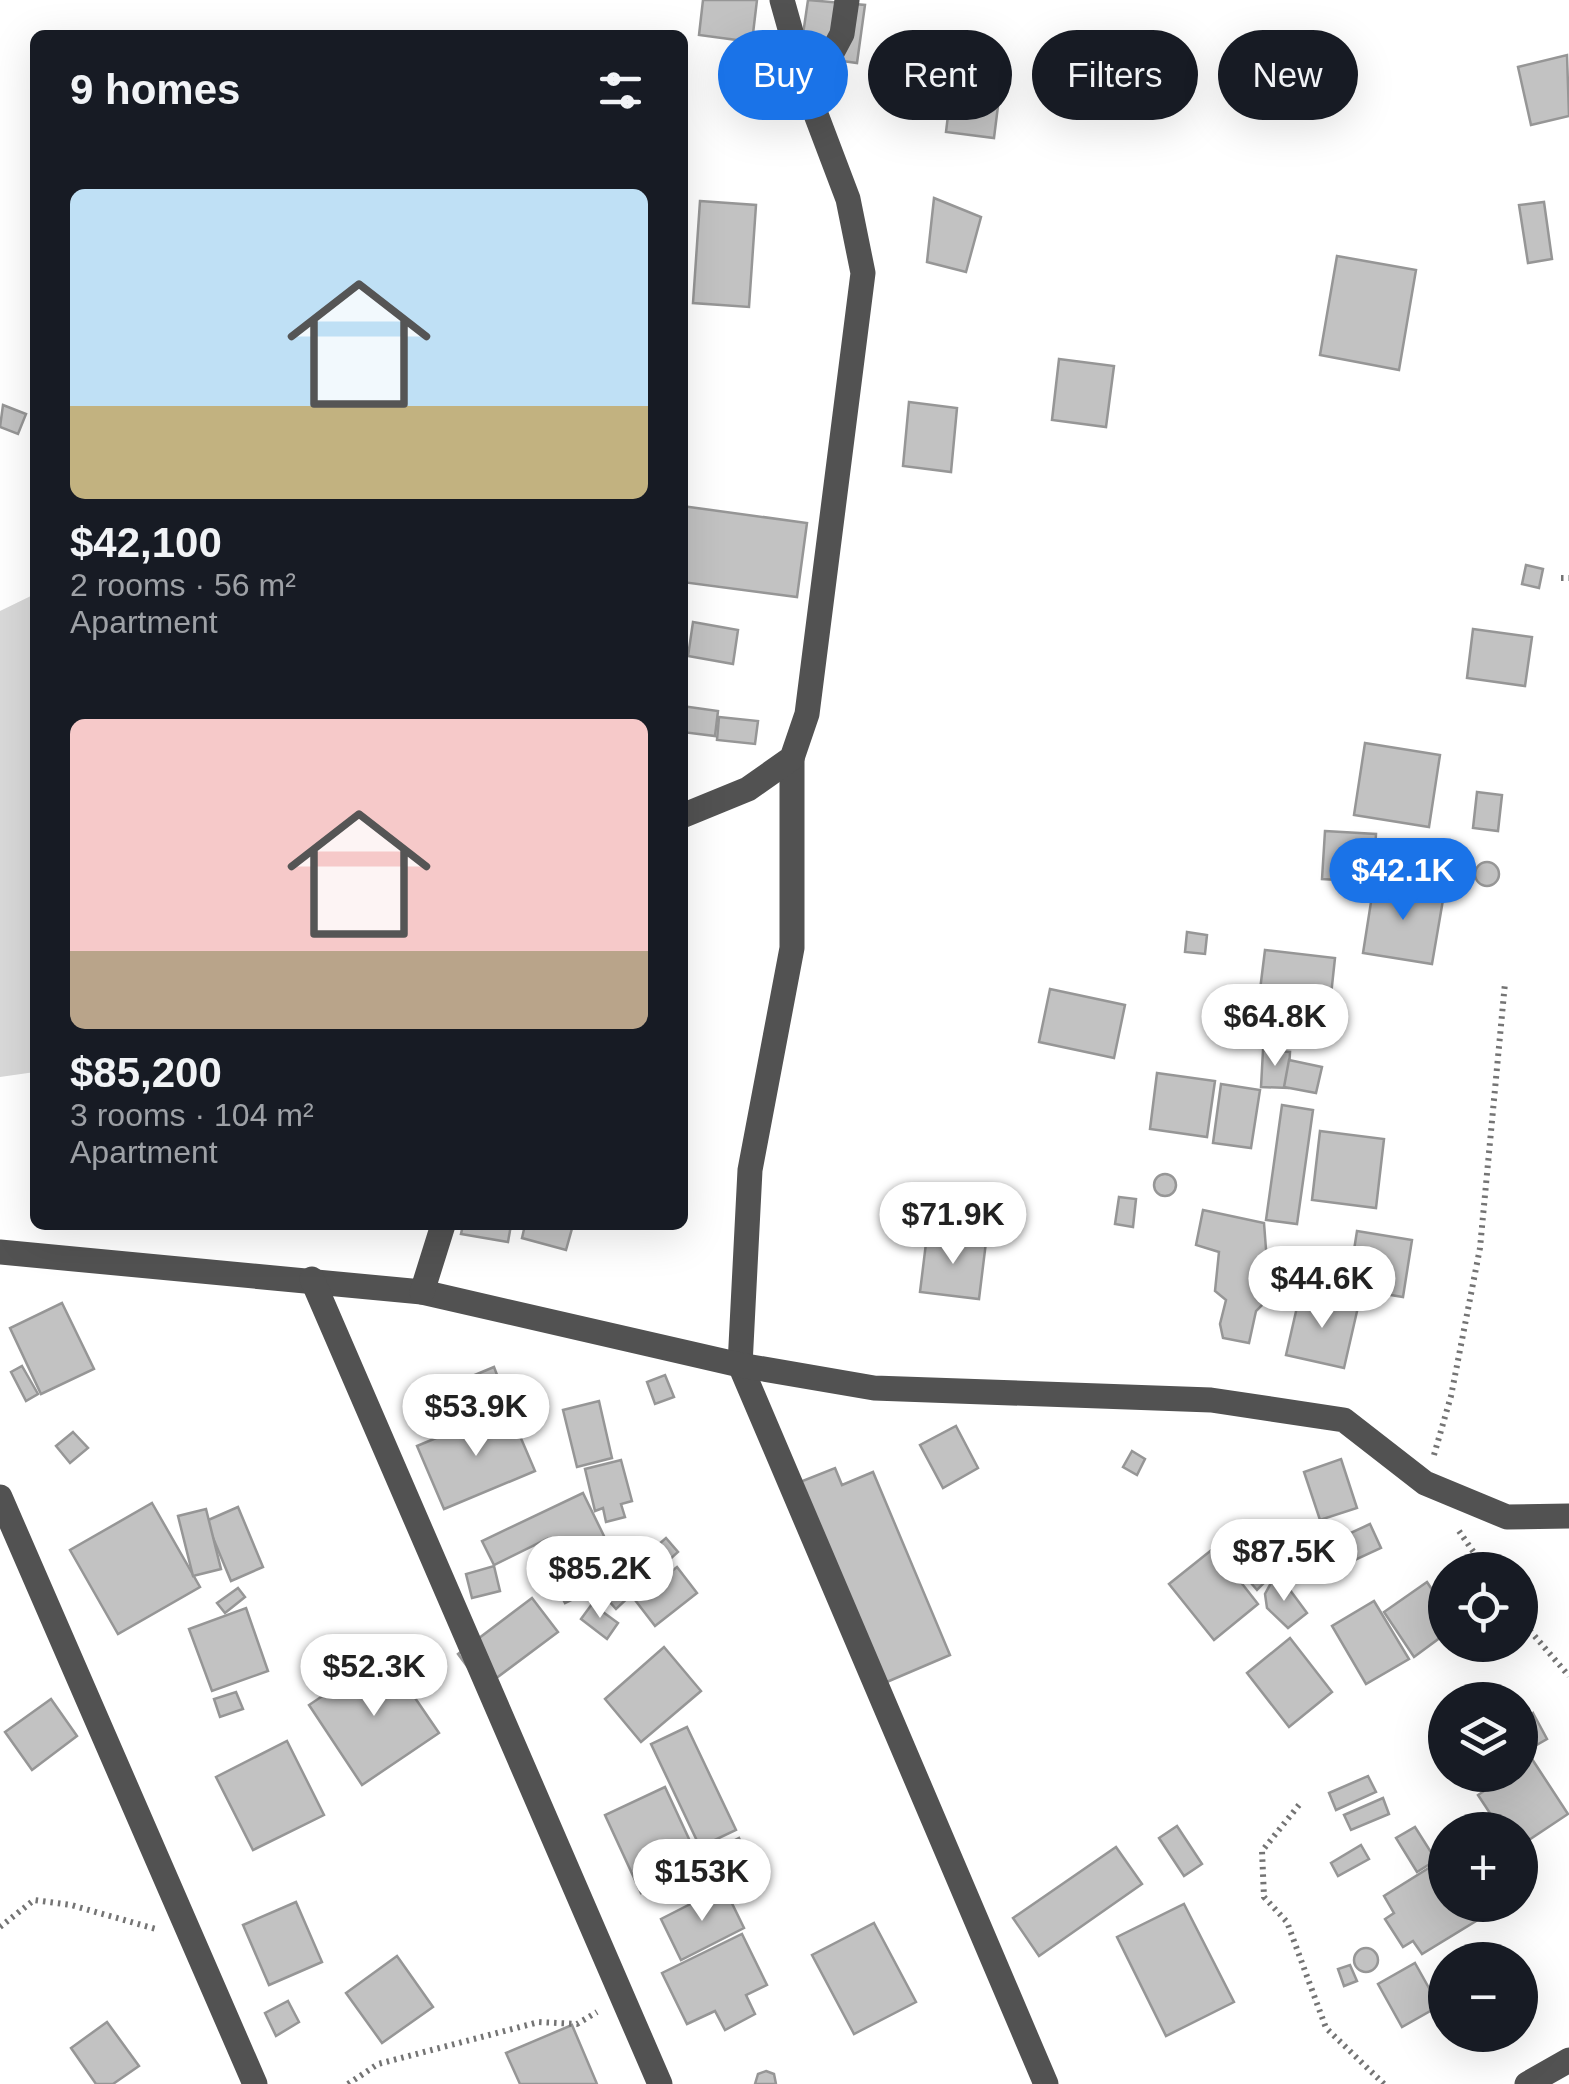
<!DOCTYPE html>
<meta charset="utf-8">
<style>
body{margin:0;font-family:Helvetica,sans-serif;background:#20242c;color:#f1f3f6;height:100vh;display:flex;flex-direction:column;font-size:38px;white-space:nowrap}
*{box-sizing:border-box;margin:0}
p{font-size:32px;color:#9ea1a6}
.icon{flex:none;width:55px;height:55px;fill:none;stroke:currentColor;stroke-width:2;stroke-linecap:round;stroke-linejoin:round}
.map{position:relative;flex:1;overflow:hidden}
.panel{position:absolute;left:30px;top:30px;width:658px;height:1200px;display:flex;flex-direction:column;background:#171b24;border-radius:15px;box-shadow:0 10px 40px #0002}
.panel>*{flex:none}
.banner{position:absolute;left:718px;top:30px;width:700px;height:90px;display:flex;gap:20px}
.buttons{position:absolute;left:1428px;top:1552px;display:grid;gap:20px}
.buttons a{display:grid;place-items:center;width:110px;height:110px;border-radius:50%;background:#171b24;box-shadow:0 10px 40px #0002;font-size:50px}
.price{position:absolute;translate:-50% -85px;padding:0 22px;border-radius:35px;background:#fff;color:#222;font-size:32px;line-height:65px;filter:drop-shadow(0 2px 5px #0008)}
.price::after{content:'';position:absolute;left:50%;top:60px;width:30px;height:22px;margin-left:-15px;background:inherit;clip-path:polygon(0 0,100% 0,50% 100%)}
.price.selected{background:#1a73e8;color:#fff}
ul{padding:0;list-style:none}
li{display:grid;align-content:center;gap:20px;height:530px;padding:0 40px}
li span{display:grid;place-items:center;height:310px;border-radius:15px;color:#555}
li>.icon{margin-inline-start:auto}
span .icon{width:180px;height:180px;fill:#fffc;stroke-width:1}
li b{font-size:42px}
h2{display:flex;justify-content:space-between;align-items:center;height:120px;padding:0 40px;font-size:42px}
.pill{padding:0 35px;border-radius:45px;background:#171b24;box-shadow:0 10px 40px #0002;font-size:35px;line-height:90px}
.pill.selected{background:#1a73e8;color:#fff}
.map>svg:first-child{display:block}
.green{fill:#d9d9d9}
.building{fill:#c2c2c2;stroke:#969696;stroke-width:2.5}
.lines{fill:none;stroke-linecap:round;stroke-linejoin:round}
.path{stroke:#747474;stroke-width:6;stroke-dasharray:2.5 5;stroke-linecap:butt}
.minor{stroke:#525252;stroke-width:25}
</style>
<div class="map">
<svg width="1569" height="2084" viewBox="0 0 1569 2084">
<rect width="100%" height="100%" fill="#fff"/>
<path class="green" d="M35,594v478l-35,5v-466z"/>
<g class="building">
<path d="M703,0h54l-5,42 -53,-7z"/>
<path d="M808,0l57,5 -8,58 -57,-8z"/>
<path d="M1567,55l2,61 -38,9 -13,-58z"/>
<path d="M952,82l38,5 -2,18 10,1 -4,32 -48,-6z"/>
<path d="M934,198l47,19 -15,55 -39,-10z"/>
<path d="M700,201l56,4 -7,102 -56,-4z"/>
<path d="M1544,202l8,57 -24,4 -9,-58z"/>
<path d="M1337,256l79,14 -17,100 -79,-15z"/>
<path d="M1059,359l55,7 -8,61 -54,-7z"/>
<path d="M909,402l48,6 -6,64 -48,-6z"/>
<path d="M3,405l23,9 -8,20 -18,-7z"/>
<path d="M682,506l125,17 -10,74 -115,-15z"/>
<path d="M1526,565l17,4 -4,19 -17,-4z"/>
<path d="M693,622l45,8 -5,34 -45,-8z"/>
<path d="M1473,629l59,8 -7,49 -58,-8z"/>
<path d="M682,706l36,5 -3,25 -33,-4z"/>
<path d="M719,717l39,4 -3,23 -38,-4z"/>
<path d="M1365,743l75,12 -11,72 -75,-12z"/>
<path d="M1477,792l25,3 -4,36 -25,-3z"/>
<path d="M1325,831l51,3 -3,48 -51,-3z"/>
<circle cx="1487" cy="874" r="12"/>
<path d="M1374,883l70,11 -12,70 -69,-11z"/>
<path d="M1187,932l20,3 -2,19 -20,-2z"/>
<path d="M1265,950l70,8 -7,65 -71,-9z"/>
<path d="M1050,989l75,16 -11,53 -75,-16z"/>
<path d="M1263,1050l27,2 -2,36 -27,-1z"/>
<path d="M1289,1060l33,7 -6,26 -32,-6z"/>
<path d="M1157,1073l58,8 -8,56 -57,-8z"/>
<path d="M1221,1084l39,6 -9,58 -38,-5z"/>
<path d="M1282,1105l31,5 -16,114 -31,-4z"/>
<path d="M1320,1131l64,8 -8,69 -64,-8z"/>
<circle cx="1165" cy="1185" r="11"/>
<path d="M1119,1197l17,2 -3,28 -18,-3z"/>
<path d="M1203,1210l61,13 2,26 11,18 -7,30 -14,14 -7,32 -26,-5 -3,-14 6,-24 -11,-9 4,-39 -23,-7z"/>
<path d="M463,1225h48l-3,17 -47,-8z"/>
<path d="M525,1225h48l-7,25 -44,-12z"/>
<path d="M1357,1231l55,9 -9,57 -55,-9z"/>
<path d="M927,1235l59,7 -7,57 -59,-7z"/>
<path d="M1300,1294l58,13 -14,61 -58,-13z"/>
<path d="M62,1303l32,66 -53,25 -31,-66z"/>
<path d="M22,1366l16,28 -12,7 -15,-29z"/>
<path d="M494,1367l13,34 -52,22 -14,-34z"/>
<path d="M665,1375l9,22 -19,7 -8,-22z"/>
<path d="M599,1401l13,57 -35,9 -14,-57z"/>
<path d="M508,1408l27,63 -91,38 -27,-63z"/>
<path d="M956,1426l22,42 -35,20 -23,-43z"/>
<path d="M73,1432l15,16 -18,15 -14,-17z"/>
<path d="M1132,1451l13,8 -8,16 -14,-8z"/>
<path d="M1341,1459l16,49 -37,12 -16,-48z"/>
<path d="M621,1460l11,41 -11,3 4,13 -19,5 -3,-14 -8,3 -10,-42z"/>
<path d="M835,1468l7,17 31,-13 77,183 -75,32 -85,-201z"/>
<path d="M583,1493l40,82 -58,28 -14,-28 11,-6 -15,-30 -53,26 -12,-24z"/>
<path d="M152,1503l48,84 -82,47 -48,-84z"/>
<path d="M238,1507l25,60 -32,14 -25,-60z"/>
<path d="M206,1509l15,60 -28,7 -15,-60z"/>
<path d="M1370,1524l11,24 -61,28 -11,-24z"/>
<path d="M1230,1537l36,44 -9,9 -38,-44z"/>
<path d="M666,1538l12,14 -20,18 -13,-14z"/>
<path d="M1214,1548l44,56 -44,36 -45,-56z"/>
<path d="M494,1566l6,25 -28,7 -6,-24z"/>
<path d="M677,1567l20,26 -42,33 -20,-26z"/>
<path d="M1272,1581l12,1 23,31 -19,15 -21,-20 -2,-14z"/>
<path d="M1427,1582l18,27v25l-31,23 -30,-45z"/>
<path d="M624,1585l8,9 -16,15 -8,-9z"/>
<path d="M238,1588l7,9 -20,16 -8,-10z"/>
<path d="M532,1598l26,34 -75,56 -25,-34z"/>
<path d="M1374,1601l35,58 -43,25 -34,-58z"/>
<path d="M592,1604l26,19 -11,16 -26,-20z"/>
<path d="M246,1608l22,63 -56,20 -23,-62z"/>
<path d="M1290,1638l42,54 -43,35 -42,-54z"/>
<path d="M664,1647l37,44 -60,51 -36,-43z"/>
<path d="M385,1654l54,79 -77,52 -53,-80z"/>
<path d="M236,1692l7,17 -23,8 -6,-18z"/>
<path d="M51,1699l26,37 -45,34 -27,-38z"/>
<path d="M1533,1713l14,26 -14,8 -13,-23z"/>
<path d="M687,1727l49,103 -36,17 -49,-103z"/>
<path d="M287,1741l37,74 -71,35 -37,-73z"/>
<path d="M1532,1759l36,55 -48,32v-16h-19l-23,-35 30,-20h12v-8z"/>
<path d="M1368,1776l8,16 -40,18 -7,-17z"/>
<path d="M665,1787l36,78 -60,28 -36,-78z"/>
<path d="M1383,1798l6,16 -38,16 -7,-15z"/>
<path d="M1177,1826l25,38 -18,12 -25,-38z"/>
<path d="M1415,1827l21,33 -19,12 -21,-34z"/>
<path d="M739,1838l13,27 -36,19 -14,-27z"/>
<path d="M1361,1845l8,14 -31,17 -7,-13z"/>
<path d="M1116,1847l26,37 -103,72 -26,-38z"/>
<path d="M1440,1861l5,8v36h22l9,16 -54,33 -9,-13 -10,6 -18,-28 9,-6 -10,-17z"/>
<path d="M724,1887l20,41 -63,32 -20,-41z"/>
<path d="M296,1902l26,60 -53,23 -26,-60z"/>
<path d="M1184,1904l50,98 -68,34 -49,-99z"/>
<path d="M874,1923l42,79 -62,32 -42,-79z"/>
<path d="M742,1934l25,51 -21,10 9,19 -30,16 -10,-19 -28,13 -25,-51z"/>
<circle cx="1366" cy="1960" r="12"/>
<path d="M397,1956l36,51 -51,36 -36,-50z"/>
<path d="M1415,1963l24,43 -37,21 -24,-43z"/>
<path d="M1350,1965l7,16 -13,5 -6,-17z"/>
<path d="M288,2001l11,21 -23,14 -11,-23z"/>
<path d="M107,2022l32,44 -26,18h-17l-25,-36z"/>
<path d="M572,2025l25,59h-77l-14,-31z"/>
<path d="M766,2071l8,3 2,10h-21l3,-10z"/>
</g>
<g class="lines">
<g class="path">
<path d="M1561,578h8"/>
<path d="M1434,1455l17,-59 29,-148 25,-265"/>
<path d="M1459,1531l27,39"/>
<path d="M1520,1619l49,57"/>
<path d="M1299,1805l-37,46 2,46 23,25 39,106 58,56"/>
<path d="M0,1927l34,-27 37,5 85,24"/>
<path d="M348,2084l30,-20 161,-42 38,2 20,-12"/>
</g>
<g class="minor">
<path d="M809,96l33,-62 5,-34"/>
<path d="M792,758v190l-42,222 -10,195 306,719"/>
<path d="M682,816l66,-27 44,-31 15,-44 56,-441 -15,-74 -39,-103 -27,-96"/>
<path d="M0,1252l422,40 318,73 134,23 337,12 133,20 81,63 82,34 62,-1"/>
<path d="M312,1279l348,805"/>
<path d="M422,1292l21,-67"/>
<path d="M0,1497l255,587"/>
<path d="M1527,2084l42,-24"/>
</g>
</g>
</svg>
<div class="buttons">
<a><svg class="icon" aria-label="locate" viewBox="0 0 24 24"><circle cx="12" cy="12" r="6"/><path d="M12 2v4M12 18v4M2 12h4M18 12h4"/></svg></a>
<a><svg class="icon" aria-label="layers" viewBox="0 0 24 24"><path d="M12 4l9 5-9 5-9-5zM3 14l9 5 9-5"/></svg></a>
<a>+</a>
<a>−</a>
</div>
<b class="price selected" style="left:1403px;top:923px">$42.1K</b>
<b class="price" style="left:1275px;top:1069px">$64.8K</b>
<b class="price" style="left:953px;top:1267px">$71.9K</b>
<b class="price" style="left:1322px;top:1331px">$44.6K</b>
<b class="price" style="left:476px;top:1459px">$53.9K</b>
<b class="price" style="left:1284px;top:1604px">$87.5K</b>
<b class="price" style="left:600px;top:1621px">$85.2K</b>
<b class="price" style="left:374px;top:1719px">$52.3K</b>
<b class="price" style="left:702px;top:1924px">$153K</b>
<div class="banner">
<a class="pill selected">Buy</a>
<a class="pill">Rent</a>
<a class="pill">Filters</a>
<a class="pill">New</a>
</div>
<section class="panel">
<h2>9 homes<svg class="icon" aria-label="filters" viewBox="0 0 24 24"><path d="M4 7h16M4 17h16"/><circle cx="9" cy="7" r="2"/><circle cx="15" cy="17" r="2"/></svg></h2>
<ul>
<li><span style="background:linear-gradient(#bfe0f5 70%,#c2b280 0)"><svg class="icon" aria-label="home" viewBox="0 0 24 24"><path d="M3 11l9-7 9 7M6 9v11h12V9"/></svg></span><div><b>$42,100</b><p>2 rooms · 56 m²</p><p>Apartment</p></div></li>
<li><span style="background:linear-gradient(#f6c9c9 75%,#b9a48a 0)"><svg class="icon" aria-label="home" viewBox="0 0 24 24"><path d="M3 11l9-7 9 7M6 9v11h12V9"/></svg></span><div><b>$85,200</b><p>3 rooms · 104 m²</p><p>Apartment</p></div></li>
</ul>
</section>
</div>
